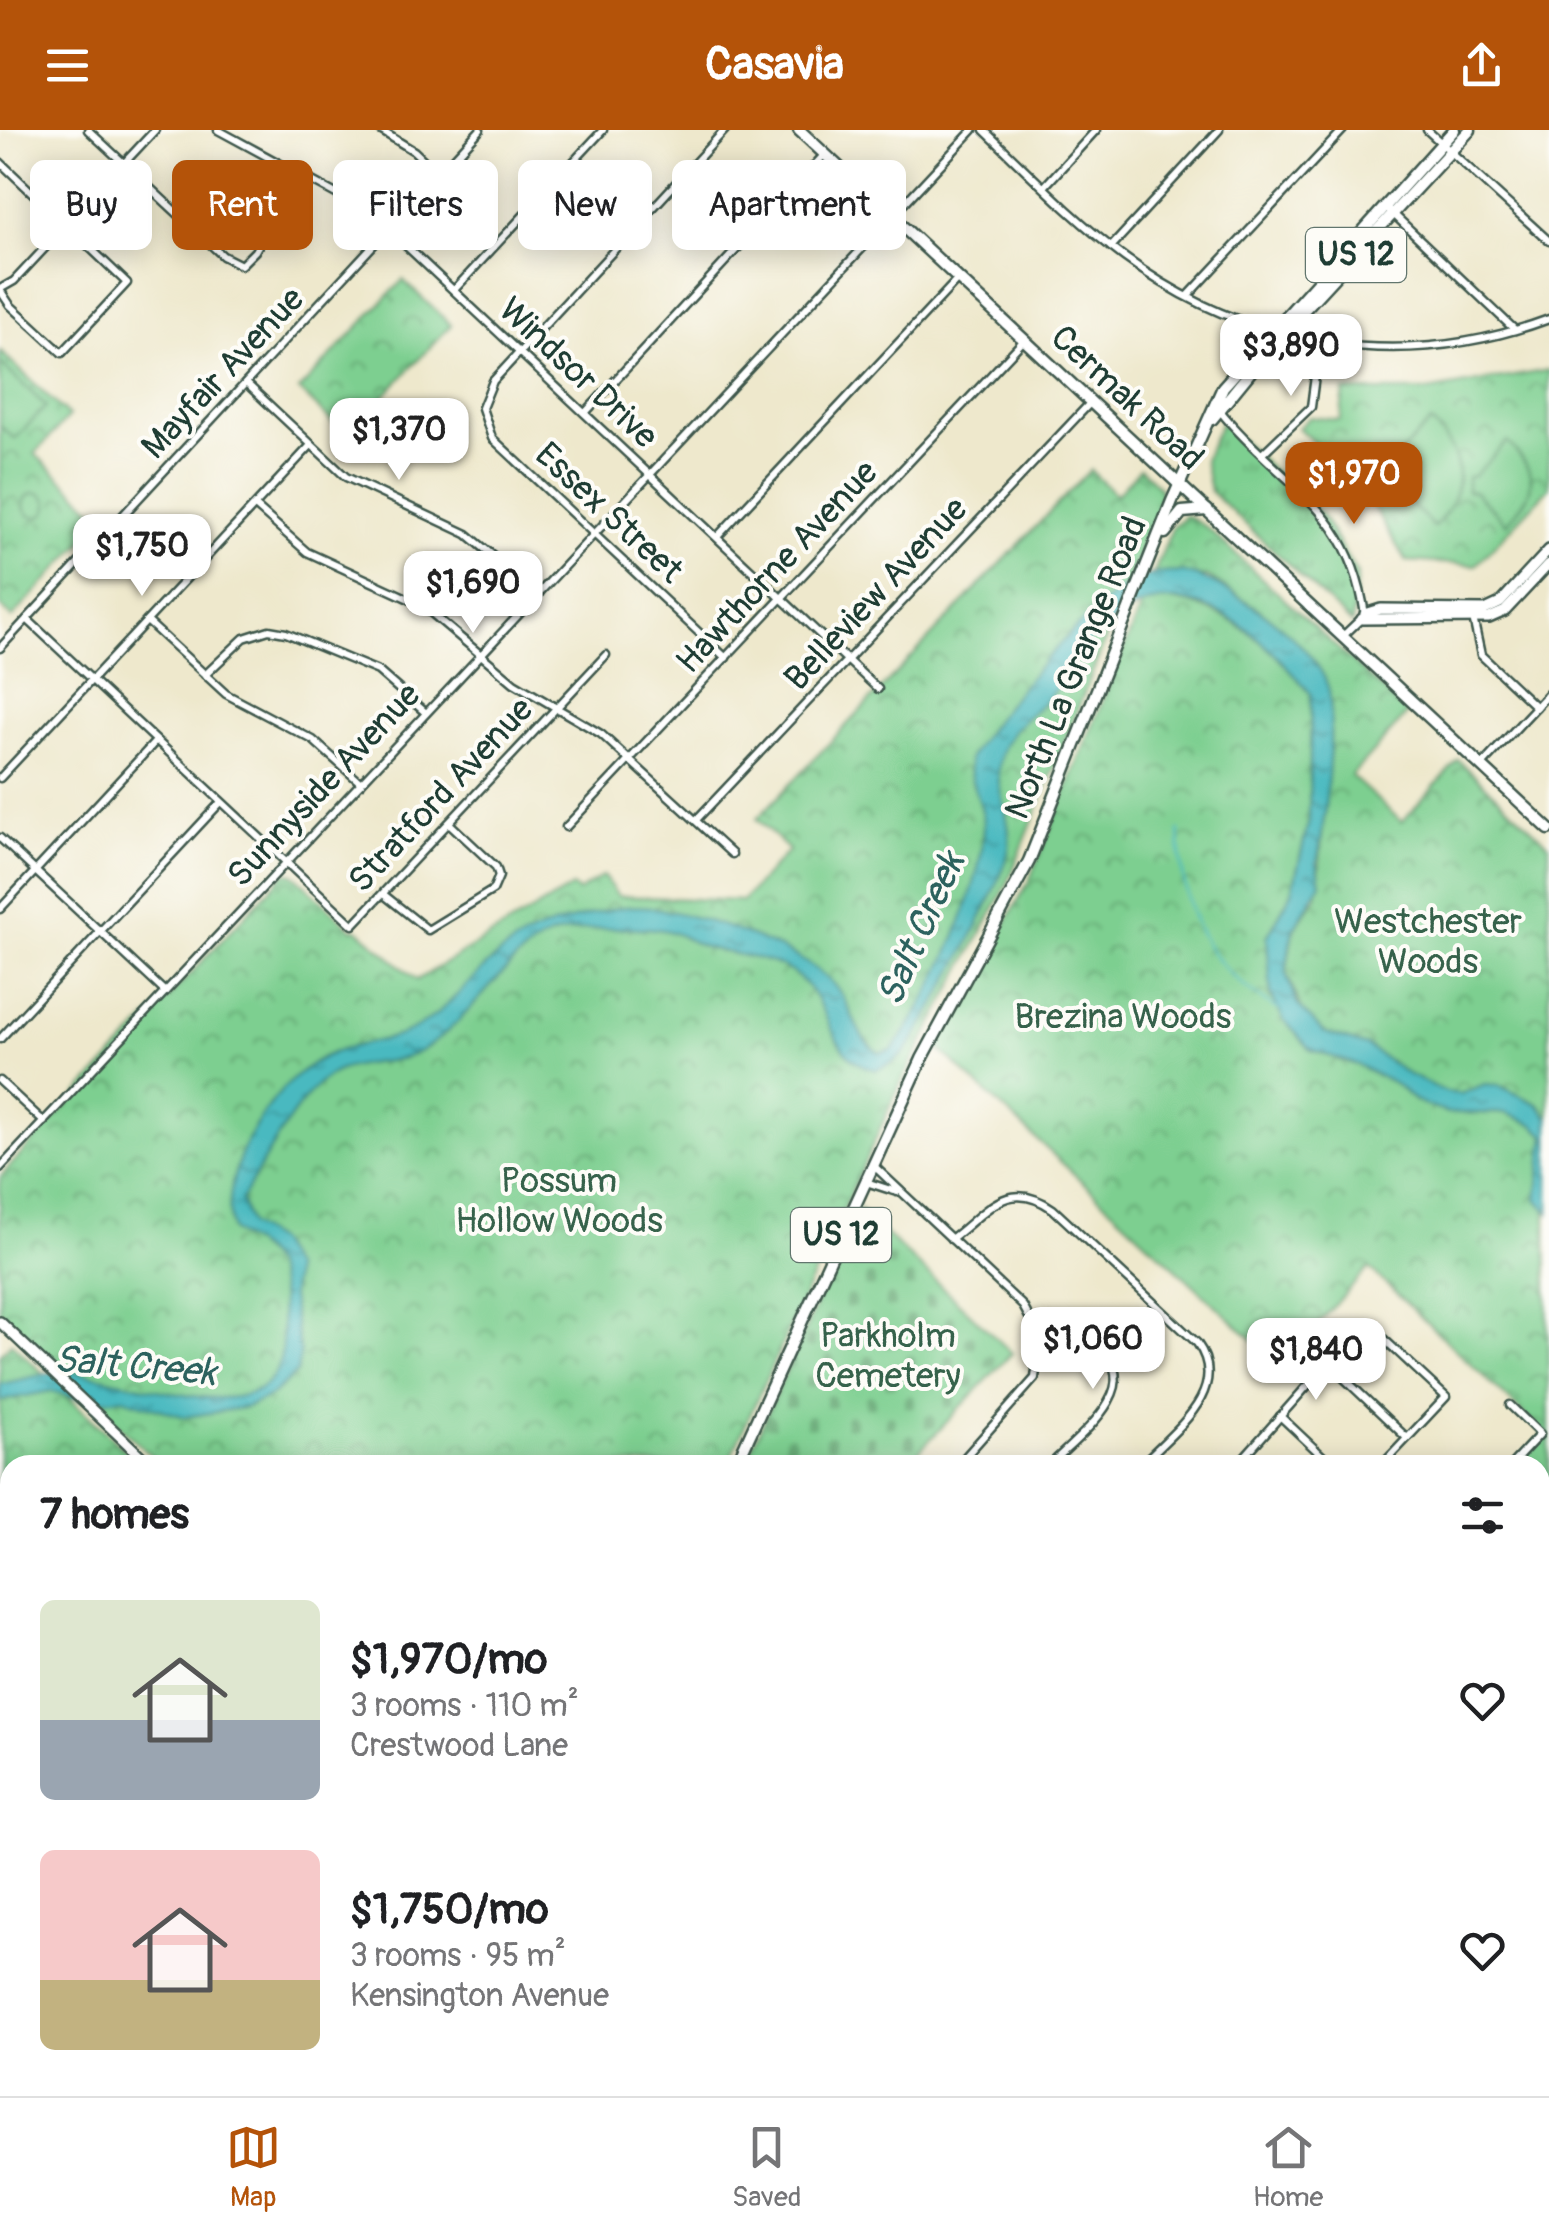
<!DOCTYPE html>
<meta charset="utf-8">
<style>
body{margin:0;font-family:Pangolin,sans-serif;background:#f6f6f6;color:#202124;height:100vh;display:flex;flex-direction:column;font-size:38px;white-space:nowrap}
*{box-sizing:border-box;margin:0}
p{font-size:32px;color:#757577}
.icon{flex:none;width:55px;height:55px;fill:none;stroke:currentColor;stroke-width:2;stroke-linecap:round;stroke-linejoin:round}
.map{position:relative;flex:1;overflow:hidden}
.sheet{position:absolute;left:0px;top:1325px;width:1550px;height:642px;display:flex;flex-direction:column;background:#fff;border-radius:30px 30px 0 0;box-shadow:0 5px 25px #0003}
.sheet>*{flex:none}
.top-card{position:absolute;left:30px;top:30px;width:1000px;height:90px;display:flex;gap:20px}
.price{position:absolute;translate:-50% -85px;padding:0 22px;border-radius:20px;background:#fff;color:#222;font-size:32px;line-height:65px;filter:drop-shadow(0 2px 5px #0008)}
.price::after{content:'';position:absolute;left:50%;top:60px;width:30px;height:22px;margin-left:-15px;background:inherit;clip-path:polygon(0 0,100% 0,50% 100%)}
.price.current{background:#b45309;color:#fff}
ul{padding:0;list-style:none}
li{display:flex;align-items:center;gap:30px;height:250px;padding:0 40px}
li span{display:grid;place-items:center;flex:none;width:280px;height:200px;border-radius:15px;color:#555}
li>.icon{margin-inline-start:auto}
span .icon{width:120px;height:120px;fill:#fffc;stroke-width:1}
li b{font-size:42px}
h2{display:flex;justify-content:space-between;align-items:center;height:120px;padding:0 40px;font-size:42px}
.pill{padding:0 35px;border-radius:15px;background:#fff;box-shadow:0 5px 25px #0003;font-size:35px;line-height:90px}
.pill.current{background:#b45309;color:#fff}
header{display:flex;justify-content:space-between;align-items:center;height:130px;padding:0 40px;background:#b45309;color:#fff;font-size:45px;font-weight:700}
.menu{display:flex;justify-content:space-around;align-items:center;height:140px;border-top:2px solid #e0e0e0;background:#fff;font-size:28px;color:#757577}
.menu a{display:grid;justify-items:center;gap:5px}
.menu .current{color:#b45309}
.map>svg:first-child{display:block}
.grass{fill:url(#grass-tufts);stroke:#4e8662;stroke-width:2.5}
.cemetery{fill:url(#cemetery-stones);stroke:#4e8662;stroke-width:2.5}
.park{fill:url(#park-crowns);stroke:#4e8662;stroke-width:2.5}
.pitch{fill:#7dcf90;stroke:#4e8662;stroke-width:2.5}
.water{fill:url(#water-ripples);stroke:#347b7a;stroke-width:2.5}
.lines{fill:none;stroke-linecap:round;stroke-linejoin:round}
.stream{stroke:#4ab9c0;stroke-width:2.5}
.street-casing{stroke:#3e574b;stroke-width:11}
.secondary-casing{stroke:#3e574b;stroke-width:14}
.primary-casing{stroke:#3e574b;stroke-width:15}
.street{stroke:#fff;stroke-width:6}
.secondary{stroke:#fff;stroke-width:9}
.primary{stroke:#fff;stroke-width:10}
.rail{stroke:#1f3d34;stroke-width:2.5;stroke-dasharray:15 8;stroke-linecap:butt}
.labels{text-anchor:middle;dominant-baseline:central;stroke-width:8;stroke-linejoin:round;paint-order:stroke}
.shield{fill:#fdfcf7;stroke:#62766e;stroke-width:2.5}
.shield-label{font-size:32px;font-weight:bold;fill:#1f3d34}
.street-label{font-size:35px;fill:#1f3d34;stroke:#fdfcf7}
.park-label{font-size:35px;fill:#36624b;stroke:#fdfcf7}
.water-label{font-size:38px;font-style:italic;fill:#2c625e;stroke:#fdfcf7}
</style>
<header><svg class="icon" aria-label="menu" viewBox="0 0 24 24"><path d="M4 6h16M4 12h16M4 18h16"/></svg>Casavia<svg class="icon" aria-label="share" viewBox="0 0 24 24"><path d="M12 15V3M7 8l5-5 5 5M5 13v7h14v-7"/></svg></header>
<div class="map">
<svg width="1549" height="1966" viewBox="0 0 1549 1966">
<defs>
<pattern id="grass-tufts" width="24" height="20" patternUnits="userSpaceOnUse" patternTransform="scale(2.5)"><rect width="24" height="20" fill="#7dcf90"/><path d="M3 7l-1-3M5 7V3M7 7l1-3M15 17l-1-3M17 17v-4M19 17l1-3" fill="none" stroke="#66a976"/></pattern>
<pattern id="cemetery-stones" width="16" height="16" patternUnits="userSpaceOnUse" patternTransform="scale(2.5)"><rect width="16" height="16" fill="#7dcf90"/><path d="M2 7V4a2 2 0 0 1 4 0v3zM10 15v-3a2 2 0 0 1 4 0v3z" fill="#66a976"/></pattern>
<pattern id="park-crowns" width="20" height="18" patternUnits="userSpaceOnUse" patternTransform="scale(2.5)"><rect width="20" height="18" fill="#7dcf90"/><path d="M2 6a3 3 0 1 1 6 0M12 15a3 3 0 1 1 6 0" fill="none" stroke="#66a976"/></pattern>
<pattern id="water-ripples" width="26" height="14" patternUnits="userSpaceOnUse" patternTransform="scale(2.5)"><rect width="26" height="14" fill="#4ab9c0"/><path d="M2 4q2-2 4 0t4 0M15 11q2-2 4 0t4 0" fill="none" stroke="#3d989d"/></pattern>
</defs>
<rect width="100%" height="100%" fill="#fdfcf7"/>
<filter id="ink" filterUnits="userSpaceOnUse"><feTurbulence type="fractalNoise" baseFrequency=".01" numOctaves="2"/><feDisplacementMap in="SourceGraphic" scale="20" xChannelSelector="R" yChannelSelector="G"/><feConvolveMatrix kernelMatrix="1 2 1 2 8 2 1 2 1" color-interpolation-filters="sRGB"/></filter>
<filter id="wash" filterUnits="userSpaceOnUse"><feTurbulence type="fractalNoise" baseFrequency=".0048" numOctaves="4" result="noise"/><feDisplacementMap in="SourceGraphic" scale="40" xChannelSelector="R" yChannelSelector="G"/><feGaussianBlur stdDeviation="2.25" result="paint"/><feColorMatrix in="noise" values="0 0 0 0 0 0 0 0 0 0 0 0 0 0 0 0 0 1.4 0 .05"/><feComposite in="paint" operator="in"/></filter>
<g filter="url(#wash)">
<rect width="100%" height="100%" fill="#eee8cc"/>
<path class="grass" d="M1221,292l101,93 35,60 -5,49 -142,-133 -6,-31z"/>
<path class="cemetery" d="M859,1079l153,144 -106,112h-162z"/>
<g class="park">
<path d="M403,150l48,45 -104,111 -48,-46z"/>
<path d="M0,221l69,65 -34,38 69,65 -92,99 -12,-12z"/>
<path d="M1549,240v118l-73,77 -70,-4 -45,-75 -63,-58 12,-11 30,3 4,-29h83z"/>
<path d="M1140,338l20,20 1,14 -154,383 -107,200 -173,380h-566l-161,-151v-137l285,-304 8,1 60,56 3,-2 61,52 155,-93 6,5 25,-16 15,20 124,5 47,-51 -32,-31 333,-349 26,25z"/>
<path d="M1186,385l21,13 201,185 -57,63 51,46 56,-62 91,84v274l-11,-14 -40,-19 -37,9 -15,-2 -39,-18 -40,-28 -44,-14 -18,-16 -19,-43 7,-43 24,-34 14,-172 -28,-73 -43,-41 -52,-33 -54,-4 19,-47z"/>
<path d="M1161,469c65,4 111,47 150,95l-2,126 -17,72 -25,45 4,58 13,25 27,30 47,15 40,21 18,16 47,11h43l27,11 12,11 4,303 -180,-170 -89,97 -343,-318 92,-166 113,-277z"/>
<path d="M11,1213l130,122h-131v207l-10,11v-328z"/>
</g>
<g class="pitch">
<path d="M0,233l46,43 -31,33 -15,-13z"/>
<path d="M1431,292c34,34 37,69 3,105l-45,-44 -7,-1v-18h7z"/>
<path d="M1507,312c34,32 30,50 -1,81l-31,-31 -8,-1v-14l7,-1z"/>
<circle cx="36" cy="375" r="12"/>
<path d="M1545,1304l4,4v91l-9,-8v-56h-24z"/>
</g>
<path class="water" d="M1182,442c44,9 133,69 146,115 8,27 -4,145 -11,175l4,21 -28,47 -3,15 -4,28 11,31 26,28 44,14 40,28 39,18 15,2 24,-10 13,1 40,19 11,14v95l-12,-14 8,-64 -12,-11 -27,-11h-59l-31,-11 -18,-16 -40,-21 -47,-15 -27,-30 -13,-25 -4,-58 25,-45 17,-72 2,-126c-37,-45 -98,-109 -163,-91 -17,4 -31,18 -45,26 -18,11 -34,43 -47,60 -16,21 -46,36 -54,62 -12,35 10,61 7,96 -3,33 -84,183 -107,208 -7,7 -17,11 -26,15 -54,-12 -39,-74 -91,-102 -25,-12 -54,-13 -80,-21 -15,-5 -27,-15 -42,-17 -24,-4 -100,-3 -120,9 -45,28 -72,79 -116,108 -27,19 -58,12 -87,23 -38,14 -78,95 -99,130l9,25 26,16 17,28 -2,28 9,58 -3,17 -26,24 -24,11 -62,10 -62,-19 -34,3 -38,-10 -51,10v-17c19,-3 41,-11 60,-12 54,-4 224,79 222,-32 -1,-27 2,-69 -19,-88 -9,-9 -22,-13 -31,-22 -15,-62 43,-156 103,-178 29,-11 59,-10 86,-27 33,-21 54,-53 85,-76 26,-19 52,-26 83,-34 23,-6 42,-12 67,-7 52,11 151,40 183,83 15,21 17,49 41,62l12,-3c39,-47 93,-166 92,-226 0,-24 -16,-37 -15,-66 31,-51 121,-158 174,-181 12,-5 25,-4 39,-5z"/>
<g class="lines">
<path class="stream" d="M1179,701c3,84 25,136 99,178"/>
</g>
</g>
<g filter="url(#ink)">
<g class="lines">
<defs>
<g id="street">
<path d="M88,0l135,126 18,9 14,-14 44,-78"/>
<path d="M218,0l153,83 507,476"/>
<path d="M380,0l34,21 25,24"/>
<path d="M725,0l-232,251 -11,27 10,30 234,220"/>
<path d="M984,0c45,43 90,90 140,127 125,93 280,116 425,62"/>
<path d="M1427,0l122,111"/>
<path d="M0,32l127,121 -65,70 -52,-48 -10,-15"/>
<path d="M1044,57l52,-57"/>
<path d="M1385,76l130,124"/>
<path d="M1111,117l108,-117"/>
<path d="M0,159l14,-8 141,-151"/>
<path d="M454,160l149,-160"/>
<path d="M1188,166l155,-166"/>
<path d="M246,253l100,94 121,57 72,60"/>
<path d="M1221,282c62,76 128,93 144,203l-21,20"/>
<path d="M585,283l239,-258"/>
<path d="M1262,324l49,-47 8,-62"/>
<path d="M255,376l52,46 115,53 92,78 87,51 131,120"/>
<path d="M717,407l241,-258"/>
<path d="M1473,488l8,37 55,52"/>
<path d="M27,489l326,306 253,-270"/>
<path d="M147,491l79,73 87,46 48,43"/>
<path d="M0,518l480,-518"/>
<path d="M205,545l39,-37 25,-8 17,3 92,38 48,42"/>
<path d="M1482,635l67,-72"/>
<path d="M0,648l311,-333"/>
<path d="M696,690l395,-418"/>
<path d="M566,697l458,-487"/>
<path d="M0,708l165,154"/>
<path d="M383,764l45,36 65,-40 6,-14 -3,-9 -47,-44"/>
<path d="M0,779l156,-168"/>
<path d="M0,909l221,-237"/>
<path d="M0,951l44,41"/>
<path d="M874,1036l149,140 17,32 -5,40 -77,87"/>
<path d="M0,1038l973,-1038"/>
<path d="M866,1052l31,10"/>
<path d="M951,1109c37,-28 57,-62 102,-30l144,134c35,48 -24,88 -56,122"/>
<path d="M1040,1208c22,-2 43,-2 61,13 45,37 -25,87 -51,114"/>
<path d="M1332,1237l75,71"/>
<path d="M1510,1275l30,29 -29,31"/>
<path d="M1280,1286l52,49"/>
<path d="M1237,1335l71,-80 14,-8 49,-50 75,70 -64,68"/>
<path d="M0,1623l10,-11"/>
<path d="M0,1677l10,9"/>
<path d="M1540,1752l9,-10"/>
<path d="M0,1753l10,-11"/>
<path d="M1540,1873l9,-9"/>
<path d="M0,1883l10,-11"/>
<path d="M1540,1898l9,9"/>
<path d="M0,1920l10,9"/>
<path d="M40,1958l9,8"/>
<path d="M296,1958l10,8"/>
<path d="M559,1958l9,8"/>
<path d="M1343,1958l9,8"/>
<path d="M163,1966l8,-8"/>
<path d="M278,1966l8,-8"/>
<path d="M462,1966l8,-8"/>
<path d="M575,1966l8,-8"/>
<path d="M688,1966l8,-8"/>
<path d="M803,1966l8,-8"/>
<path d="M916,1966l8,-8"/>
<path d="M1028,1966l8,-8"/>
<path d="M1085,1966l8,-8"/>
<path d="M1453,1966l8,-8"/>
</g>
<g id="secondary">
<path d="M1365,484l16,-5 104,1 15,-7 49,-53"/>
<path d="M1362,489l127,-1 16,-7 44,-47"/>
<path d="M0,1192l150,143"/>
<path d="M820,1958l9,8"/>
</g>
<g id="primary">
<path d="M799,0l750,699"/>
<path d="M1212,289l66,-81 192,-208"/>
<path d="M1165,403l17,-21 25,-2"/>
<path d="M736,1335l186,-406 107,-198 143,-360 51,-114 231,-257"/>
<path d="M369,1966l6,-8"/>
</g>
</defs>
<use href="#street" class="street-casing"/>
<use href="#secondary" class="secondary-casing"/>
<use href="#primary" class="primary-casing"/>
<use href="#street" class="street"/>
<use href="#secondary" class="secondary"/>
<use href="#primary" class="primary"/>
<g class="rail">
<path d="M1540,1638l9,-10"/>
<path d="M1231,1966l8,-8"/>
</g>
</g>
</g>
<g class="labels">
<g class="shield">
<rect x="1306" y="98" width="100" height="54" rx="8"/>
<rect x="791" y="1078" width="100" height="54" rx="8"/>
</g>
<g class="shield-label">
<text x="1356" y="125">US 12</text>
<text x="841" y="1105">US 12</text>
</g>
<g class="street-label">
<text transform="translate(223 243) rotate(-47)">Mayfair Avenue</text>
<text transform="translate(578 243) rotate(43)">Windsor Drive</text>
<text transform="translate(1127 268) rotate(43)">Cermak Road</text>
<text transform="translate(609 383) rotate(43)">Essex Street</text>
<text transform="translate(777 437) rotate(-47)">Hawthorne Avenue</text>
<text transform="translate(876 464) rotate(-47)">Belleview Avenue</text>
<text transform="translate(1076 538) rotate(-68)">North La Grange Road</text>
<text transform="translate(324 655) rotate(-47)">Sunnyside Avenue</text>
<text transform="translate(441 665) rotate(-47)">Stratford Avenue</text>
</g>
<g class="park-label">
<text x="1428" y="792">Westchester<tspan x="1428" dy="40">Woods</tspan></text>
<text x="1123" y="887">Brezina Woods</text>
<text x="559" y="1051">Possum<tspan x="559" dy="40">Hollow Woods</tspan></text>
<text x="888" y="1206">Parkholm<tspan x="888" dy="40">Cemetery</tspan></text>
</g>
<g class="water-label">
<text transform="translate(921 799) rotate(-66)">Salt Creek</text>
<text transform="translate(135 1236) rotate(5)">Salt Creek</text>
</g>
</g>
</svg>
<b class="price" style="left:1291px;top:269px">$3,890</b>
<b class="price" style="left:399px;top:353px">$1,370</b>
<b class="price current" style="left:1354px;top:397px">$1,970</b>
<b class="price" style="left:142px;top:469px">$1,750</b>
<b class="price" style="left:473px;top:506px">$1,690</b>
<b class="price" style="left:1093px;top:1262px">$1,060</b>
<b class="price" style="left:1316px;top:1273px">$1,840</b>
<div class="top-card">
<a class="pill">Buy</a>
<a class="pill current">Rent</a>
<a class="pill">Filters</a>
<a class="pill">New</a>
<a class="pill">Apartment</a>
</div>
<section class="sheet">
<h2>7 homes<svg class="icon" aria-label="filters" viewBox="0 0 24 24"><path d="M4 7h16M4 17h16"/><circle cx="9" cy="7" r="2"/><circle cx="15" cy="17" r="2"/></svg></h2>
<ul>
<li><span style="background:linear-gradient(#dfe7d0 60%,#9aa5b1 0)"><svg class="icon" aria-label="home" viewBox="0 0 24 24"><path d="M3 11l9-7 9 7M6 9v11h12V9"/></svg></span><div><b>$1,970/mo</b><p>3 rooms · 110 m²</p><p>Crestwood Lane</p></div><svg class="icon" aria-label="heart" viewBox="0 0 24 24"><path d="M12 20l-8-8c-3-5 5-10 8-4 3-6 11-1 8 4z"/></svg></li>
<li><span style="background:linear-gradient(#f6c9c9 65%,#c2b280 0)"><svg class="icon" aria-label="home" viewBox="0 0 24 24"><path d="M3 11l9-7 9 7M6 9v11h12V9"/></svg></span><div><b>$1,750/mo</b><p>3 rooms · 95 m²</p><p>Kensington Avenue</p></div><svg class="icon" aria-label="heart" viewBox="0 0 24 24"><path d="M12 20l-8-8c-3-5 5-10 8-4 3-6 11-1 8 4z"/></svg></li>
</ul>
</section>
</div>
<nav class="menu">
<a class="current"><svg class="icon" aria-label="map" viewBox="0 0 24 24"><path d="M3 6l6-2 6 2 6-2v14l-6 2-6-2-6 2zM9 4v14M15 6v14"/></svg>Map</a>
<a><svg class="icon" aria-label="saved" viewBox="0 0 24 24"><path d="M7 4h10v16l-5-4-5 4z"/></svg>Saved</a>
<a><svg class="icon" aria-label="home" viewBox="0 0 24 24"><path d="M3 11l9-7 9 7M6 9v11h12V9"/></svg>Home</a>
</nav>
